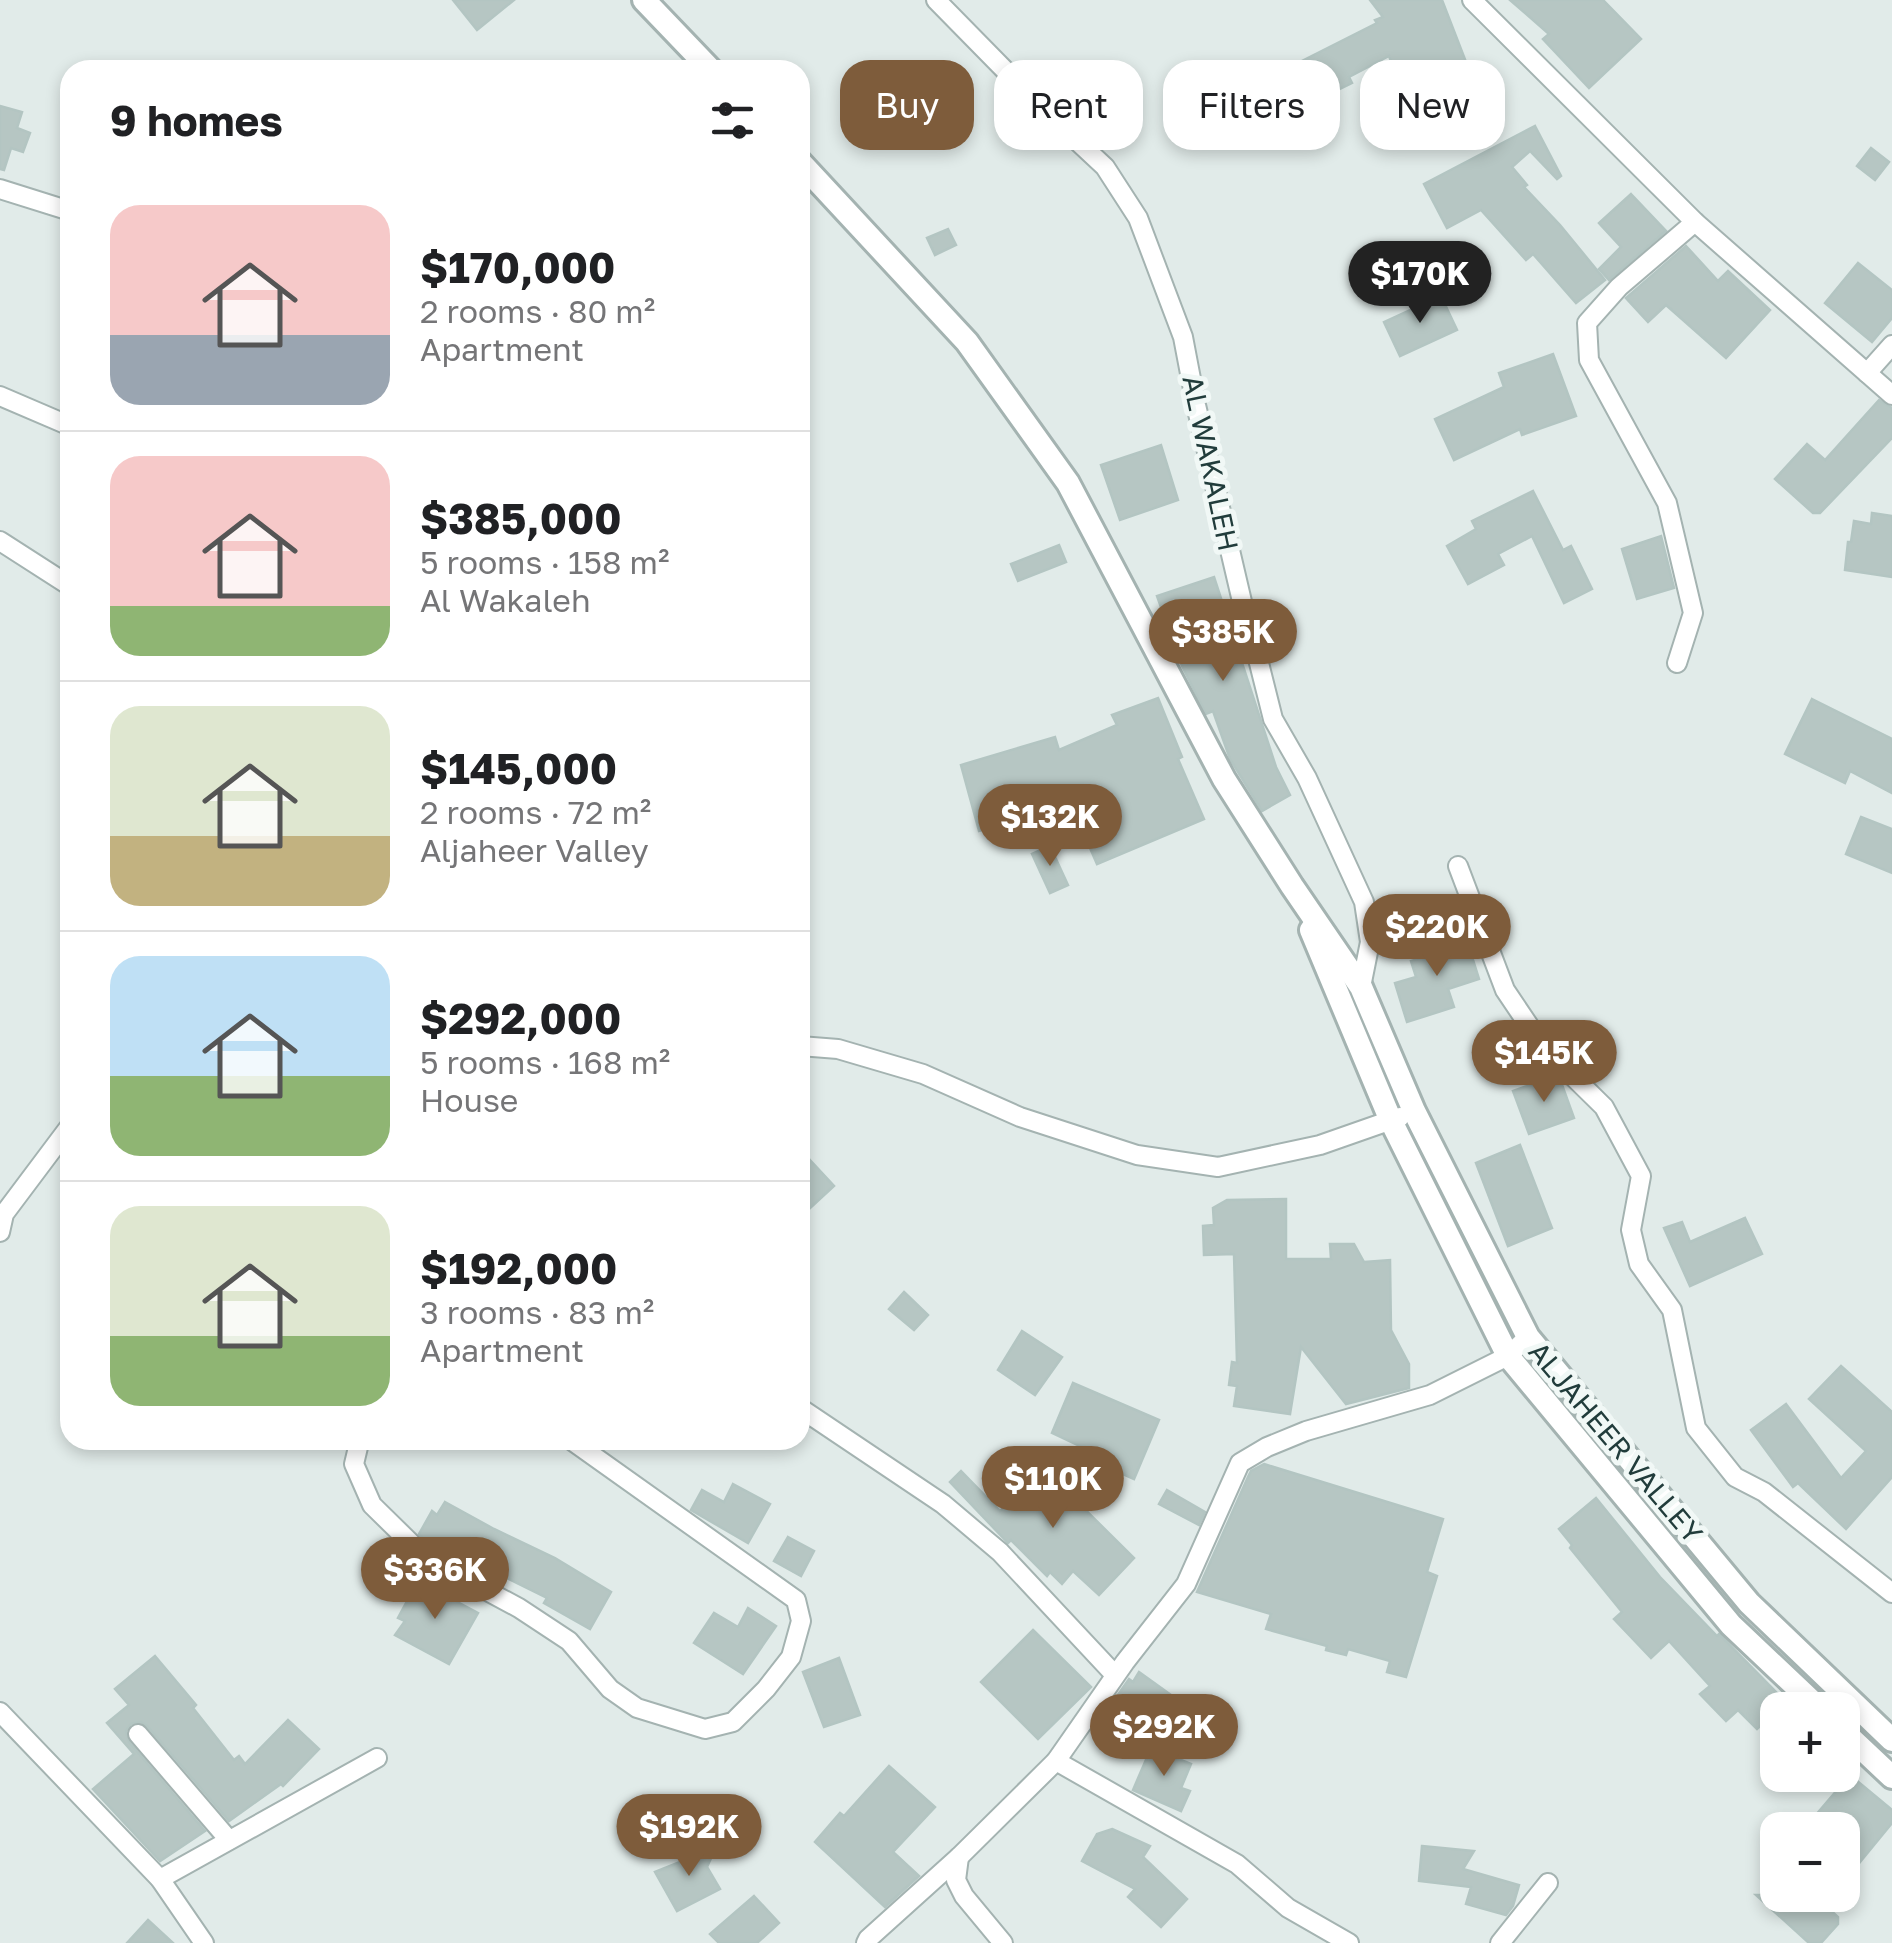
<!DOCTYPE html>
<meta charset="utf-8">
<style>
body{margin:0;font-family:"Golos Text",sans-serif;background:#f6f6f6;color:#202124;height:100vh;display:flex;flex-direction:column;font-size:38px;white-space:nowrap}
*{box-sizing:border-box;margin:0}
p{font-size:32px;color:#757577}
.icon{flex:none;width:55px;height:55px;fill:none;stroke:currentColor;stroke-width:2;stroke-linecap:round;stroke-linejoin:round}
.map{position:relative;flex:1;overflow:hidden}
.panel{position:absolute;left:60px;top:60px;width:750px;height:1390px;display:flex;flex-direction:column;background:#fff;border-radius:30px;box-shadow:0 5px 15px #0003}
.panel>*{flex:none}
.banner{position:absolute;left:840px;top:60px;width:900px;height:90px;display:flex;gap:20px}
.fabs{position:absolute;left:1760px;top:1692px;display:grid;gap:20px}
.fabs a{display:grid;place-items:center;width:100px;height:100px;border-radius:20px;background:#fff;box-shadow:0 5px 15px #0003;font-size:50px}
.price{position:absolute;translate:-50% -85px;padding:0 22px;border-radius:35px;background:#7e5c3b;color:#fff;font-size:32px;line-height:65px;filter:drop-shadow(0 2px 5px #0008)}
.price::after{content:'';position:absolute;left:50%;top:60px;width:30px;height:22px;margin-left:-15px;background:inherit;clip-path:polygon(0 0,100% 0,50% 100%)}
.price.active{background:#222;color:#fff}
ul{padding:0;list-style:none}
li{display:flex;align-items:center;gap:30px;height:250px;padding:0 50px}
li+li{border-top:2px solid #e0e0e0}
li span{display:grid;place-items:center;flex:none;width:280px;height:200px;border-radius:30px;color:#555}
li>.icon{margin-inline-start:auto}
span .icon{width:120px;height:120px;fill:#fffc;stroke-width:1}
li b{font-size:42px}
h2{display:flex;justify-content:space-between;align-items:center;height:120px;padding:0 50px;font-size:42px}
.tag{padding:0 35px;border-radius:30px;background:#fff;box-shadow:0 5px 15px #0003;font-size:35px;line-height:90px}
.tag.active{background:#7e5c3b;color:#fff}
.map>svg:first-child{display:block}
.building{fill:#b6c6c3;stroke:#b3c5c2;stroke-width:2.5}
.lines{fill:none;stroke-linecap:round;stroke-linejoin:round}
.minor-casing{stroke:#a4b3b1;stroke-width:22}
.tertiary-casing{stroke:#a4b3b1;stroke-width:28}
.minor{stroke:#fff;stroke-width:18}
.tertiary{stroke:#fff;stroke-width:22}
.labels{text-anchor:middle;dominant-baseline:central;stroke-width:10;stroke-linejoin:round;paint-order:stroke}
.street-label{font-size:28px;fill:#213c3b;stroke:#f1f8f6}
</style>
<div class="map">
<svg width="1892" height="1943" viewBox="0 0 1892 1943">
<rect width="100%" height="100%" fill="#e1ebe9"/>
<g class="building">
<path d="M453,0h61l-37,30z"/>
<path d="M1370,0h72l24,62 -65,25 -12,-31 -40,21 3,6 -39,19 -19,-37 83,-42 -2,-3 8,-3z"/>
<path d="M1510,0h93l38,39 -52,49 -46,-49 6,-5z"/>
<path d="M0,106l22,6 -5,16 13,5 -7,19 -12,-4 -7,22 -4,-1z"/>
<path d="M1535,126l26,50 -4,3 -27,-28 -18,16 15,18 -3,2 36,38 45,55 -29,23 -43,-49 -7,6 -45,-50 -34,18 -23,-44z"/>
<path d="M1871,148l18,14 -14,18 -18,-14z"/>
<path d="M1631,194l35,37 -57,49 -10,-11 22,-22 -22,-24z"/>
<path d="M948,229l8,16 -21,10 -8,-17z"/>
<path d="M1686,246l32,35 10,-10 42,39 -44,48 -60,-53 -18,17 -22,-24z"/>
<path d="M1858,263l34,27v28l-20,24 -47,-39z"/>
<path d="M1441,296l16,34 -57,26 -16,-34z"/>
<path d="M1553,354l23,62 -54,19 -2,-6 -66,31 -19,-41 69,-32 -5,-14z"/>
<path d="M1879,400l13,8v30l-72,75h-7l-38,-34 32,-35 18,16z"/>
<path d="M1161,445l17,55 -58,20 -19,-55z"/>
<path d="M1533,491l30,59 8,-4 21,43 -28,14 -32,-67 -34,18 6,11 -36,19 -21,-38 29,-17 -4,-8z"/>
<path d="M1872,513l20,3v61l-47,-7 3,-28h3l3,-21 17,3z"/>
<path d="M1661,536l13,52 -37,11 -15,-50z"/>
<path d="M1059,545l7,17 -48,19 -7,-17z"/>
<path d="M1214,577l62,190 14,28 -28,16 -32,-52 -17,-48 -7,3 -24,-48 -25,-70z"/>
<path d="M1158,698l24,59 -4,2 26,60 -107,45 -26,-60 -92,27 -18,-66 94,-28 4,13 58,-25 -5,-10z"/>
<path d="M1812,699l80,40v54l-42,-22 -5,12 -60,-29z"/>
<path d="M1861,817l31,12v44l-46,-19z"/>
<path d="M1050,846l18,39 -18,8 -18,-39z"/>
<path d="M1464,931l15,48 -31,10 6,18 -47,15 -12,-39 21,-6 -5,-16 38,-12 -4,-12z"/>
<path d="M1555,1076l6,6 13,36 -45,16 -16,-43z"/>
<path d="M1520,1145l32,83 -44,18 -32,-83z"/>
<path d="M810,1160l24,26 -26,24 -8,-9v-31z"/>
<path d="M1286,1199v60h45l-1,-15h24l10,18 26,-2 1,70 18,34v24l-63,16 -45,-57 -11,67 -56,-8 3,-20 -8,-1 3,-23 5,1 -3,-109 -30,1 -1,-29 11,-1 -1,-17 14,-8z"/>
<path d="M1745,1218l17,36 -72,32 -26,-58 18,-6 8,20z"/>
<path d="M904,1292l24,23 -14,15 -25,-21z"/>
<path d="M1022,1331l40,26 -27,38 -37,-25z"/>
<path d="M1841,1366l51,46v65l-46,52 -48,-46 -5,4 -42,-57 35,-26 55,74 25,-27 -57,-52z"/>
<path d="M1073,1383l86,37 -25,59 -40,-18 3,-7 -45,-21z"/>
<path d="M1264,1464l179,55 -16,53 10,4 -31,101 -19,-5 3,-11 -42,-12 -2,6 -20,-5 1,-4 -61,-17 5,-15 -74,-22 51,-115 3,-6z"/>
<path d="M1042,1467l92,91 -35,37 -26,-24 -11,13 -12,-12 -3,4 -36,-36 -3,3 -58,-61 11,-11 39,40z"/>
<path d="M733,1484l37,20 -22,39 -57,-33 11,-20 22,12z"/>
<path d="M1167,1490l38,22 -6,13 -40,-21z"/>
<path d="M1596,1498l64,79 57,59 2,-2 67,68 -29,27 -19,-19 -12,11 -26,-27 10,-8 -41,-45 -18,17 -37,-39 8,-7 -52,-64 2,-3 -13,-16z"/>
<path d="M445,1502l49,27 61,29 56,34 -21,37 -46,-26 3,-5 -88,-44 -3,6 -23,-12 -14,-14 13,-23 5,4z"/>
<path d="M788,1537l26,14 -13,25 -27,-15z"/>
<path d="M418,1581l60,32 -29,51 -54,-29 10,-14 -7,-3z"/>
<path d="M748,1608l28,18 -33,48 -49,-31 20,-30 24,14z"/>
<path d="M1033,1630l58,57 -53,52 -57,-57z"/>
<path d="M155,1656l41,49 -3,3 41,52 5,-4 6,8 43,-44 31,29 -36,37 -2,-2 -52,37 -82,-95 -6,-4 -10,2 -5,7 3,11 76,89 -45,30 -67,-72 41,-35 -27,-31 22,-18 -14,-16z"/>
<path d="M839,1658l21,57 -36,12 -21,-55z"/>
<path d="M1139,1672l46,33 -21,31 -49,-37 14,-20 4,3z"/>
<path d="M1151,1748l40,16 -10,24 9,3 -9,20 -48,-21z"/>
<path d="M889,1766l46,41 -42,45 26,24 -34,31 -70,-65 25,-29 4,3z"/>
<path d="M1850,1775l42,35v13l-50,61v-54h-39z"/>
<path d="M1112,1829l38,17 -7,11 44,42 -26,28 -33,-30 7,-8 -53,-28 15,-27z"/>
<path d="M699,1843l13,13 -5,11 13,22 -43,22 -22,-39 35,-14z"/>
<path d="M1422,1846l52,5 -11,18 56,16 -6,21 -7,9 -40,-11 5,-17 -52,-6z"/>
<path d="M1756,1895h58l24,22v7l-17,19h-12z"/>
<path d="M754,1896l25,27 -22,20h-38l-9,-9z"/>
<path d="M148,1920l25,23h-46z"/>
</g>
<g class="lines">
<defs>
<g id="minor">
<path d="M936,0l109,111 60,56 33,51 45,119 13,68 48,205 9,29 20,80 34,59 57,124 6,40 -9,45"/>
<path d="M1472,0l223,222 197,173"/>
<path d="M0,189l70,22"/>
<path d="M1867,373l25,-28"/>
<path d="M0,396l70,30"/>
<path d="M0,541l70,45"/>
<path d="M1677,663l16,-50 -26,-110 -78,-143 -2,-37 32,-36 76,-65"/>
<path d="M1458,866l47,124 39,58 60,59 37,69 -10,54 8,34 33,46 24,118 39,49 29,15 128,101"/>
<path d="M800,1046l38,3 85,25 97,43 117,38 81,12 102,-22 80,-28"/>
<path d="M0,1232l4,-18 66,-88"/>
<path d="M800,1408l143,96 57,48 115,123"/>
<path d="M364,1440l-5,3 -5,21 18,41 54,53 93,50 50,33 41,48 27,19 68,21 28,-7 33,-33 25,-32 10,-36 -5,-21 -225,-160"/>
<path d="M0,1712l160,167 44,64"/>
<path d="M138,1734l91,106"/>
<path d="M1056,1761l181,103 51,44 61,35"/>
<path d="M959,1857l-3,23 8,16 39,47"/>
<path d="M160,1879l217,-121"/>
<path d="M866,1943l2,-4 91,-82 97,-96 69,-99 61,-78 54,-121 27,-16 39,-16 124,-36 78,-39 20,-19"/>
<path d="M1500,1943l48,-60"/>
</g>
<g id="tertiary">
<path d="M644,0l67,70"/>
<path d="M800,162l167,180 101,141 156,296 68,107 69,101 53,124 114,226 221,266 143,137"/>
<path d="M1311,930l80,191 117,235 223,269 90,85"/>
<path d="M1842,1730l50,47"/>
</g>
</defs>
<use href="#minor" class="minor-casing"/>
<use href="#tertiary" class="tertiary-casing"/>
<use href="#minor" class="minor"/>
<use href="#tertiary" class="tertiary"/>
</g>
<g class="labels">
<g class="street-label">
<text transform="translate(1211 463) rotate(78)">AL WAKALEH</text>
<text transform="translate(1616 1442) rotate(50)">ALJAHEER VALLEY</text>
</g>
</g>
</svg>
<div class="fabs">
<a>+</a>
<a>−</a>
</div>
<b class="price active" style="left:1420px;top:326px">$170K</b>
<b class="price" style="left:1223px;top:684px">$385K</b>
<b class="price" style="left:1050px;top:869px">$132K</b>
<b class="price" style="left:1437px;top:979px">$220K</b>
<b class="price" style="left:1544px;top:1105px">$145K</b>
<b class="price" style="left:1053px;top:1531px">$110K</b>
<b class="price" style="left:435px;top:1622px">$336K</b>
<b class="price" style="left:1164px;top:1779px">$292K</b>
<b class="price" style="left:689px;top:1879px">$192K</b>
<div class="banner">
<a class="tag active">Buy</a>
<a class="tag">Rent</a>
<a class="tag">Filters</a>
<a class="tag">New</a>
</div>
<section class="panel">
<h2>9 homes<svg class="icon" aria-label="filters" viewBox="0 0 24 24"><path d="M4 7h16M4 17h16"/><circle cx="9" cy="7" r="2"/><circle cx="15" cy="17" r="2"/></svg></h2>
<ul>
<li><span style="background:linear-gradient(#f6c9c9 65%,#9aa5b1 0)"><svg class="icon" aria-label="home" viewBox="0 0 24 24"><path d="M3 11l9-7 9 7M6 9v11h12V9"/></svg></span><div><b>$170,000</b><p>2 rooms · 80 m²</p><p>Apartment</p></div></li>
<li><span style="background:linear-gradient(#f6c9c9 75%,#8fb573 0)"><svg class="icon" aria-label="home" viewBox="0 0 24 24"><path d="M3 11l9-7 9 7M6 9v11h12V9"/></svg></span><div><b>$385,000</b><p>5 rooms · 158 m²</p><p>Al Wakaleh</p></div></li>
<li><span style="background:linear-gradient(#dfe7d0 65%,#c2b280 0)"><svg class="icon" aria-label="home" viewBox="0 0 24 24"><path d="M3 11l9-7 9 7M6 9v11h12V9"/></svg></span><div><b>$145,000</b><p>2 rooms · 72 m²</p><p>Aljaheer Valley</p></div></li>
<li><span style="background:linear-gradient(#bfe0f5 60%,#8fb573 0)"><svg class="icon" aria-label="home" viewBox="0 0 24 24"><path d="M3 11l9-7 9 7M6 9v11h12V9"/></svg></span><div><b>$292,000</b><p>5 rooms · 168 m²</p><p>House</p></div></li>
<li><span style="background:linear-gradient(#dfe7d0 65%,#8fb573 0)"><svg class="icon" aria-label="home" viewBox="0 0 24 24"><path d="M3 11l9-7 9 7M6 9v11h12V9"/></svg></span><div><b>$192,000</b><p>3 rooms · 83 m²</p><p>Apartment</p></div></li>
</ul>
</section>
</div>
